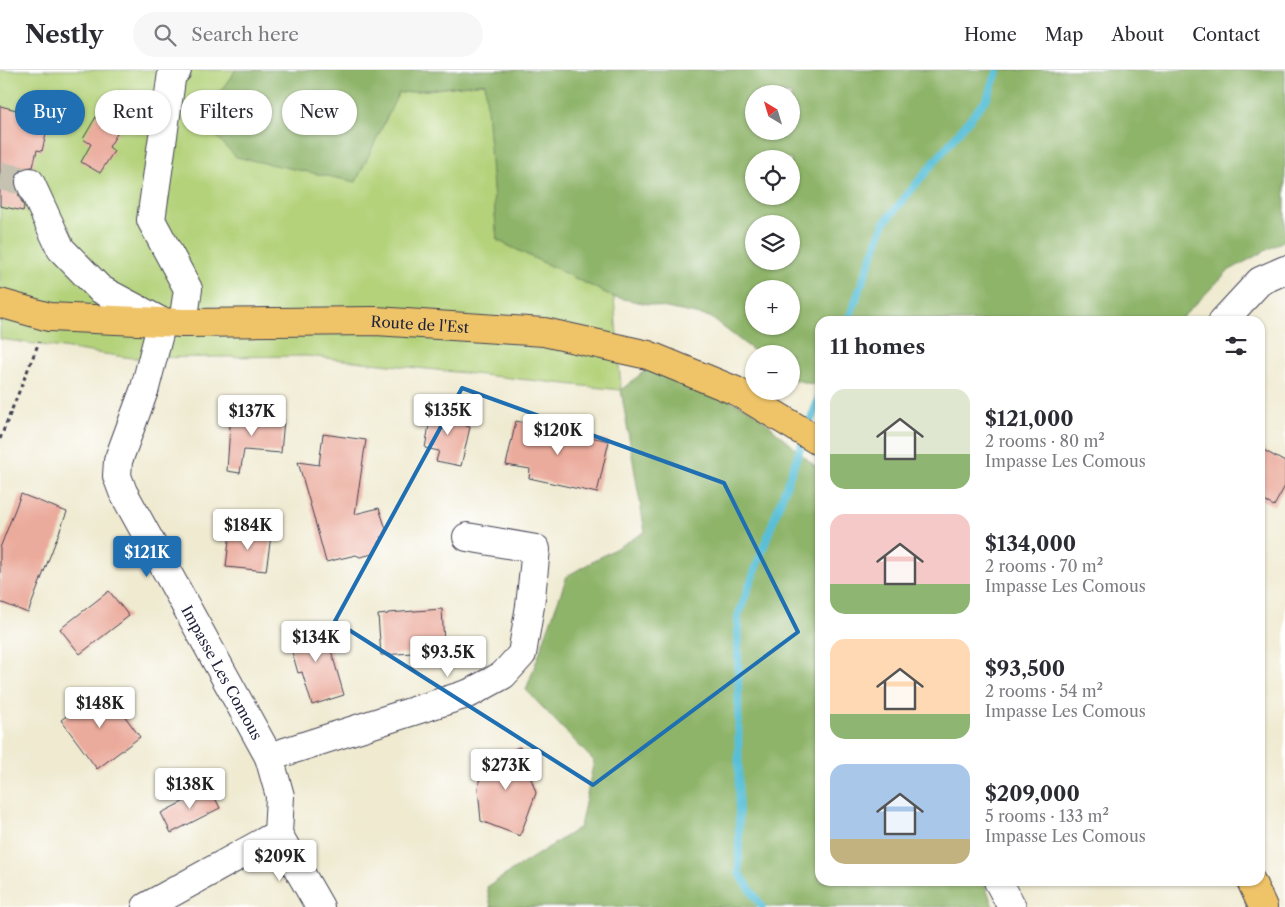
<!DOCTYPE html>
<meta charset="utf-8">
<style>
body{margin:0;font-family:"Libre Caslon Text",serif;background:#f7f7f7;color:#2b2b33;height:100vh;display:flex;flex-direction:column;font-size:19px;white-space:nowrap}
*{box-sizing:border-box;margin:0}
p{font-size:16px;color:#7c7c81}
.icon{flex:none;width:28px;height:28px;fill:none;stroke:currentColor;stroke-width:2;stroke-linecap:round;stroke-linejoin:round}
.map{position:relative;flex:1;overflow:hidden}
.details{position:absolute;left:815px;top:246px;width:450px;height:570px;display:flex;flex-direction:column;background:#fff;border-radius:15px;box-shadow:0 1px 4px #0004}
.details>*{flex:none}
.guide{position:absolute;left:15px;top:20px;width:475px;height:45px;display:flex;gap:10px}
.needle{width:32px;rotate:322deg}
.buttons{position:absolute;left:745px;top:15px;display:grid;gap:10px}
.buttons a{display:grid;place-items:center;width:55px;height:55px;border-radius:50%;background:#fff;box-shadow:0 1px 4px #0004;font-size:25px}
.price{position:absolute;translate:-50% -42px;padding:0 11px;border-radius:5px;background:#fff;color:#222;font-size:16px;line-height:32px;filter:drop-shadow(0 1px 2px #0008)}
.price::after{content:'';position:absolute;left:50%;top:30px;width:15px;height:11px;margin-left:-8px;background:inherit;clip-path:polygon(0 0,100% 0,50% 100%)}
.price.current{background:#1f6fb2;color:#fff}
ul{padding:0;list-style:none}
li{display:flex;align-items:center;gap:15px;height:125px;padding:0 15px}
li span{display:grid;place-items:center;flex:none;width:140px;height:100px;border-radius:15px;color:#555}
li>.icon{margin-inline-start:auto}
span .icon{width:60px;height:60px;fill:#fffc;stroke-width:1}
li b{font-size:21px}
h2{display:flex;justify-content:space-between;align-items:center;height:60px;padding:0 15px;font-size:21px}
.chip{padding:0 18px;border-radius:22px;background:#fff;box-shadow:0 1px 4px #0004;font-size:18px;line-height:45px}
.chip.current{background:#1f6fb2;color:#fff}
header{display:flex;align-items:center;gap:30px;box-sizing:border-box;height:70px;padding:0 25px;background:#fff;border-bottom:1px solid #e1e1e2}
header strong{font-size:24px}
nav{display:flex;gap:28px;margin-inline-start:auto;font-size:18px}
.search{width:350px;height:45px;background:#f7f7f7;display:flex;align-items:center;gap:12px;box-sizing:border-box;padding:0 18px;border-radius:28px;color:#7c7c81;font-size:19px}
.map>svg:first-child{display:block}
.green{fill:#b3d279;stroke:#6a7a5a}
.forest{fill:#8eb469;stroke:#586b52;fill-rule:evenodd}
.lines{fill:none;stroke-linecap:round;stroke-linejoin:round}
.stream{stroke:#59bfd7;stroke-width:8}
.building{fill:#ebab9c}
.minor-tunnel{stroke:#c6c2b2;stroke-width:28;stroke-dasharray:28 14;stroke-linecap:butt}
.minor-casing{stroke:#414051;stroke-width:30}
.major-casing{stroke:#414051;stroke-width:30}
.path{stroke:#414051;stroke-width:3;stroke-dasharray:4 4;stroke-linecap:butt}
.minor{stroke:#fff;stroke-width:28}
.major{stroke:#efc469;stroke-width:28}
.marked{fill:none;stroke:#1f6fb2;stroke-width:4;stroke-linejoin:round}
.labels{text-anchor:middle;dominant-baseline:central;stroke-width:4.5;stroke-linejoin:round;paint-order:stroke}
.street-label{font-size:15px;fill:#22223b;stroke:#fff}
</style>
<header>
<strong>Nestly</strong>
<div class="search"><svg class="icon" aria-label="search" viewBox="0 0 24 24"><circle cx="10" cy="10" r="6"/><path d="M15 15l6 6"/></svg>Search here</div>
<nav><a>Home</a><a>Map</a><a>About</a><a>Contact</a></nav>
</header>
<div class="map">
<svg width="1285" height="837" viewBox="0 0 1285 837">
<rect width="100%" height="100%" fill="#fff"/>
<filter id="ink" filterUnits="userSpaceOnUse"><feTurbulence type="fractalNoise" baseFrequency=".02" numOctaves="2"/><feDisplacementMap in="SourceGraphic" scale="10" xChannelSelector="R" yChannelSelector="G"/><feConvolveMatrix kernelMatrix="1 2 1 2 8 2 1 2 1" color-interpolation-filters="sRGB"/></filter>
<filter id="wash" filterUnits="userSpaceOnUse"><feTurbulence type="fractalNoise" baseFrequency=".0096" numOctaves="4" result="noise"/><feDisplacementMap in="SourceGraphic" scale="20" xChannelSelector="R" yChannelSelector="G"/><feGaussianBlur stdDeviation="1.12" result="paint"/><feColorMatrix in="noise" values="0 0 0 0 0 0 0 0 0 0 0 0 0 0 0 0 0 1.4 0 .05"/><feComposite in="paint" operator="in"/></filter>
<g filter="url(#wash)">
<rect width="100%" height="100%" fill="#efead0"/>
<path class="green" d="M0,0h236l-36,49 199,-28 2,2 85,-10 11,157 117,57 7,93 -314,-34 -175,2 -132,-19z"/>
<g class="forest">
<path d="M236,0h1049v170l-57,31 -49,50h-359v65l-29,-7v-25h-33l-48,-37 -96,-20 -117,-57 -12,-157 -85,10 -1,-1 -43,90 -120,-25 -36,-38zM754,24h37v37h-37zM754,89h37v37h-37zM754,154h37v37h-37zM754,219h37v37h-37z"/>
<path d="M652,295l101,46 61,54 6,3v413h164l9,26h-502l-4,-20 93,-60 14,-66 -68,-71 41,-114 78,-44 -24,-142z"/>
</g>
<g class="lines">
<g class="stream">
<path d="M848,251l36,-98 103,-125 11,-28"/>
<path d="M762,837l-23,-34 -1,-257 82,-221"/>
</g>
</g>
<g id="blocks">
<g class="building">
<path d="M103,35l18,11 -8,12 5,4 -9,15 5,4 -14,22 -19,-11 10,-18 -8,-5z"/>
<path d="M0,36l50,12 -8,33 -5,-1 -4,17 -10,1 -5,5 -3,7 1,9 8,18 -1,4 -23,-5z"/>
<path d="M432,338l36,8 -2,10 4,1 -9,39 -25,-5 3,-10 -14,-3z"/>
<path d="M231,341l21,2 -1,4 33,2 -3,34 -37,-3 -4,23 -13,-2z"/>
<path d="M516,351l93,20 -12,52 -68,-15 1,-9 -24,-4z"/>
<path d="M323,364l43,6 -11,74 24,-6 7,21 -13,25 -13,3 -4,-2 -30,7 -13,-48 -15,-52 21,3z"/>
<path d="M1260,378l25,14v24l-11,20 -14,-7z"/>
<path d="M21,424l46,18 -39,101 -28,-11v-54z"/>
<path d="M230,462l41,4 -5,35 -40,-4z"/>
<path d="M109,521l20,25 -49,38 -20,-25z"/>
<path d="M442,539l2,34 -32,2 1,8 -32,2 -3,-40 10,-1v-1z"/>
<path d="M323,553l21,72 -32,10 -10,-33 -4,1 -11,-39z"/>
<path d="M104,618l36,49 -43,32 -36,-49z"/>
<path d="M520,677l16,46 -16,43 -39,-15 -3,-33 5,-28z"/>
<path d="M210,718l10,20 -49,25 -10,-20z"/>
</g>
</g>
</g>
<g filter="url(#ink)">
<use href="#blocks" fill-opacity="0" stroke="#414051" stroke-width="1"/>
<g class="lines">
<path class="minor-tunnel" d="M0,106l30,6"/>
<defs>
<g id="minor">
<path d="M177,0l-5,3 -21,147 37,69 -5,34"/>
<path id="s1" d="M30,112l31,67 39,40 62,33 -17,66 -27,73 -1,15 6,16 146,265 11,39 -2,38 42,73"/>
<path d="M1223,251l37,-40 25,-11"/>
<path d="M269,687l201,-64 33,-18 19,-21 8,-48 6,-57 -69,-12"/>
<path d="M998,811l14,26"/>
<path d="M146,837l132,-73"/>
</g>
<g id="major">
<path id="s2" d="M0,233l49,14 134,6 193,-2 168,11 104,23 88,36 84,51"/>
<path d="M1251,811l12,26"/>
</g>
</defs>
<use href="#minor" class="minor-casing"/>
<use href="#major" class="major-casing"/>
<path class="path" d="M0,369l39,-97"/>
<use href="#minor" class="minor"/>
<use href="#major" class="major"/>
</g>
</g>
<path class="marked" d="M462,318l262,95 74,149 -205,153 -258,-164z"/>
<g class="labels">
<g class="street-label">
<text stroke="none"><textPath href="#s2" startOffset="422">Route de l'Est</textPath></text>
<text stroke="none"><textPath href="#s1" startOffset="584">Impasse Les Comous</textPath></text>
</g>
</g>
</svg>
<div class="buttons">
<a><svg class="needle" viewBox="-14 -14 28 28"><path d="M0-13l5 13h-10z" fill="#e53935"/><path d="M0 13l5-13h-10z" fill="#7c7c81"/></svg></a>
<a><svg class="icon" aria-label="locate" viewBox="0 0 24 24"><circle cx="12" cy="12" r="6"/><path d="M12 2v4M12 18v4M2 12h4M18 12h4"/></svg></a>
<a><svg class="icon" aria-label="layers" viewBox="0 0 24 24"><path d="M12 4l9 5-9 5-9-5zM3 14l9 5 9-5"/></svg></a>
<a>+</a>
<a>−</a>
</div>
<b class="price" style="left:448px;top:366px">$135K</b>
<b class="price" style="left:252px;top:367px">$137K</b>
<b class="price" style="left:558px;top:386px">$120K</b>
<b class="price" style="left:248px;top:481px">$184K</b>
<b class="price current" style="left:147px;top:508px">$121K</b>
<b class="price" style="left:316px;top:593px">$134K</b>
<b class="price" style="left:448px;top:608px">$93.5K</b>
<b class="price" style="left:100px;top:659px">$148K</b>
<b class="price" style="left:506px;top:721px">$273K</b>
<b class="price" style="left:190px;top:740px">$138K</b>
<b class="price" style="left:280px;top:812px">$209K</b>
<div class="guide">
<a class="chip current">Buy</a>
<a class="chip">Rent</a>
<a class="chip">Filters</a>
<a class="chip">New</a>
</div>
<section class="details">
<h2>11 homes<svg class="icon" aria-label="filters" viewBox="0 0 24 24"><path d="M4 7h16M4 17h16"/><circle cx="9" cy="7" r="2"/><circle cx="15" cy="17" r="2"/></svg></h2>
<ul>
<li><span style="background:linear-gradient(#dfe7d0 65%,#8fb573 0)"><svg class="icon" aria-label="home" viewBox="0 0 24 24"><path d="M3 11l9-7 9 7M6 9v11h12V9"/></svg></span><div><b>$121,000</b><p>2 rooms · 80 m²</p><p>Impasse Les Comous</p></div></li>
<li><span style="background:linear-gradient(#f6c9c9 70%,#8fb573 0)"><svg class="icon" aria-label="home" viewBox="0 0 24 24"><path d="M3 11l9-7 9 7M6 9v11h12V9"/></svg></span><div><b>$134,000</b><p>2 rooms · 70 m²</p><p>Impasse Les Comous</p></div></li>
<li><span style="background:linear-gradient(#ffd9b3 75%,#8fb573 0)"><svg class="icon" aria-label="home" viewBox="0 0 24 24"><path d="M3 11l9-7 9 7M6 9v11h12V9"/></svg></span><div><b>$93,500</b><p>2 rooms · 54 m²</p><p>Impasse Les Comous</p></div></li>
<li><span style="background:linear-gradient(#a9c7e8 75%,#c2b280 0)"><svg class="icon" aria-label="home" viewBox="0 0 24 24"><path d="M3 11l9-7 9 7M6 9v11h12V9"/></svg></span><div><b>$209,000</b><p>5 rooms · 133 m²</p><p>Impasse Les Comous</p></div></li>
</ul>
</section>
</div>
